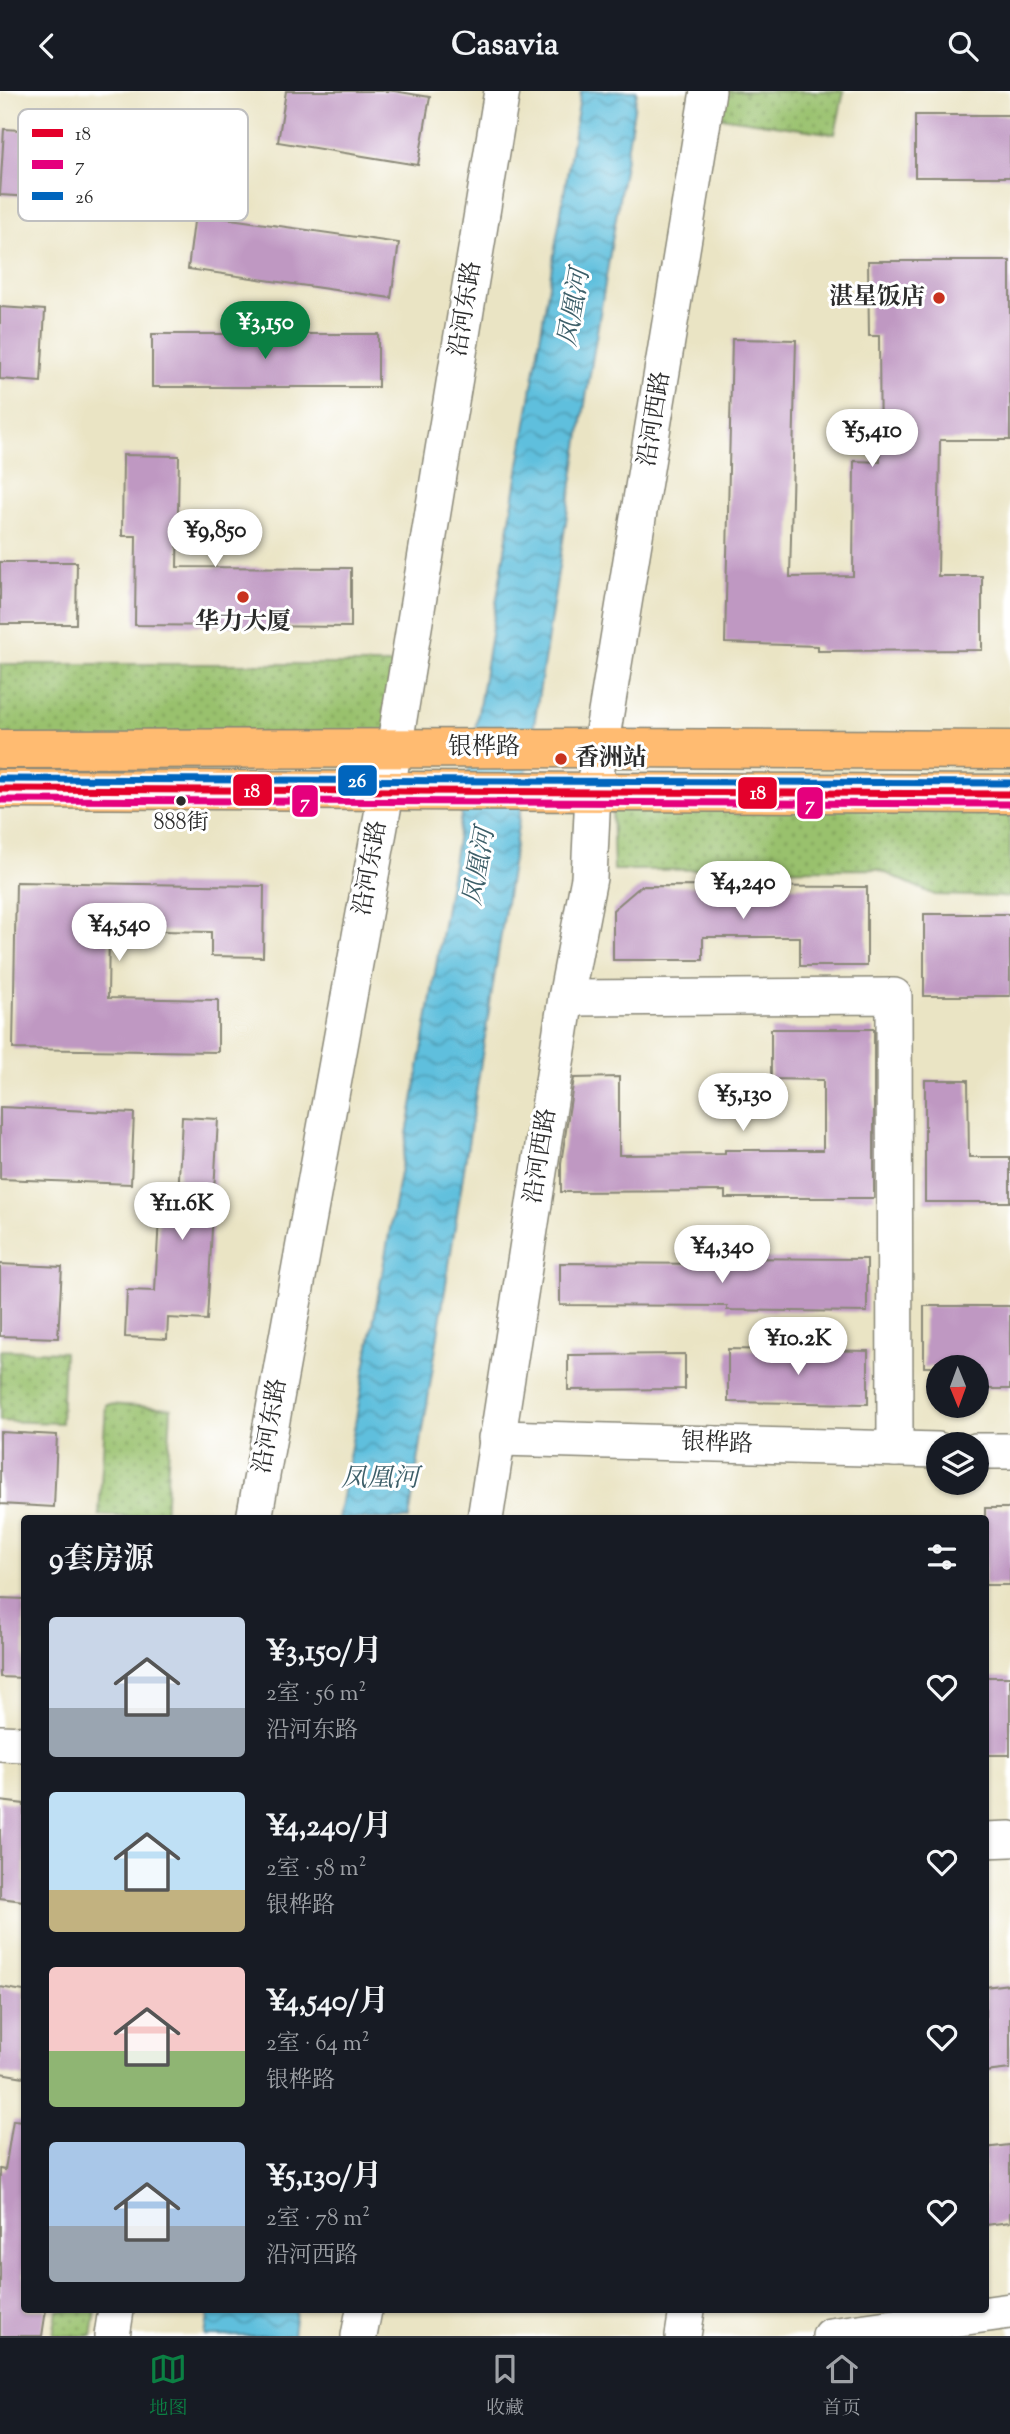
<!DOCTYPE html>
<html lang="zh">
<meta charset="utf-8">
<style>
body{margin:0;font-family:"Sorts Mill Goudy","Noto Serif SC",serif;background:#242831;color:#f1f3f6;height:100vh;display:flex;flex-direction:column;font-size:26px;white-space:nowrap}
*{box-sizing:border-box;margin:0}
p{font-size:23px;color:#9ea1a6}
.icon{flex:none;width:38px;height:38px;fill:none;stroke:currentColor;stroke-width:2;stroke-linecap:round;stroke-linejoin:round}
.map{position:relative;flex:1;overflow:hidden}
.panel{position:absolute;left:21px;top:1424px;width:968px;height:798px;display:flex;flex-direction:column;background:#171b24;border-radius:7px;box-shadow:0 2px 5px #0004}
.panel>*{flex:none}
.needle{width:46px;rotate:179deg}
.controls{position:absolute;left:926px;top:1264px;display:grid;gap:14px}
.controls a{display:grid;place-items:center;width:63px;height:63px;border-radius:50%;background:#171b24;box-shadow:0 2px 5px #0004;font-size:35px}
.price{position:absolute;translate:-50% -60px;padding:0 16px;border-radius:24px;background:#fff;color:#222;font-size:23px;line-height:46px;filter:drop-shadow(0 2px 4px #0008)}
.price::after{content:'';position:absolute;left:50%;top:42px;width:21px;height:16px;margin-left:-10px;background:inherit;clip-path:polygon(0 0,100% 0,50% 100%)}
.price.on{background:#0b8043;color:#fff}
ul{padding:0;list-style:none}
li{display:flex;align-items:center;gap:21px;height:175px;padding:0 28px}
li span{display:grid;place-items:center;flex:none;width:196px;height:140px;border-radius:7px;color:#555}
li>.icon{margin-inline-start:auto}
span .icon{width:84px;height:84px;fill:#fffc;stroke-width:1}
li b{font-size:30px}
h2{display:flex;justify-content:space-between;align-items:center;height:84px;padding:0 28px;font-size:30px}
header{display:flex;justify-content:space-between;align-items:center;height:91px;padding:0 28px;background:#171b24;font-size:32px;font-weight:700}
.tab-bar{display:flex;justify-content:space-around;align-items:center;height:98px;border-top:2px solid #363941;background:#171b24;font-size:19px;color:#9ea1a6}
.tab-bar a{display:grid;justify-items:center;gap:4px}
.tab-bar .on{color:#0b8043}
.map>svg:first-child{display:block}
.green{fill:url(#green-dots);stroke:#62764c;stroke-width:2}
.water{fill:url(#water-waves);stroke:#457584;stroke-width:2}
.building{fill:#bf98c2}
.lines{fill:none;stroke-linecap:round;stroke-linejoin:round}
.minor-casing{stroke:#8a8878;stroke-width:38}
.major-casing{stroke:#8a8878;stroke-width:41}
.minor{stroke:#fff;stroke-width:35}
.major{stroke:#ffbb71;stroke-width:38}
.bus-1-casing{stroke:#fff;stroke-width:12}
.bus-2-casing{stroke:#fff;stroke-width:12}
.bus-3-casing{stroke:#fff;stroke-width:12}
.bus-1{stroke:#e4002b;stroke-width:7}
.bus-2{stroke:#e5007d;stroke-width:7}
.bus-3{stroke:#0065bd;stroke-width:7}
.poi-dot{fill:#c8321e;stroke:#fff;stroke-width:2.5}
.bus-dot{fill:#2b2b2b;stroke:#fff;stroke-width:2.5}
.labels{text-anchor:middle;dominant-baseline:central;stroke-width:6;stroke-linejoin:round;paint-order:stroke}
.bus-label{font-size:22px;fill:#2b2b2b;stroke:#fff}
.poi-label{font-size:24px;font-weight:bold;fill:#2b2b2b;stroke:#fff;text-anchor:end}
.street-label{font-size:24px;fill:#2b2b2b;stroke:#fff}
.water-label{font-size:26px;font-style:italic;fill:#3d5f69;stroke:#fff}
.key{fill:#fff;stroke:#bfbfbf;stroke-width:2}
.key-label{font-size:19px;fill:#2b2b2b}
.line-badge{stroke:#fff;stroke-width:2.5}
.badge-label{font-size:19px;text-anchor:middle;font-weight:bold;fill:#fff}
</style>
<header><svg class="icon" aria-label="back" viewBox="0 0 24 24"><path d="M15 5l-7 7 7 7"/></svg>Casavia<svg class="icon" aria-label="search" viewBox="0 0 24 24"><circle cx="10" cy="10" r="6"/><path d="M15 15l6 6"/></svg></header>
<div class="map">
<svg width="1010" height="2245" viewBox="0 0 1010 2245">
<defs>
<pattern id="green-dots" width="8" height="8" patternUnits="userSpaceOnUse" patternTransform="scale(1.75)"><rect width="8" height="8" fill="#99c16d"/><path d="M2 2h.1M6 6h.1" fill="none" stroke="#7d9d5a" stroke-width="1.8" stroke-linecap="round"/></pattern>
<pattern id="water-waves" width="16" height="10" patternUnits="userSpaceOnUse" patternTransform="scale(1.75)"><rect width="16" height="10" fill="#5fbfdd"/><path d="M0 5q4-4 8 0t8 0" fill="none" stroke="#4f9bb3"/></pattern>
</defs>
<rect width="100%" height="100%" fill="#fff"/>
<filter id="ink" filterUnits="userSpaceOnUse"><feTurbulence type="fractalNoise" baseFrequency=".0143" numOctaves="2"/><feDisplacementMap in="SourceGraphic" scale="14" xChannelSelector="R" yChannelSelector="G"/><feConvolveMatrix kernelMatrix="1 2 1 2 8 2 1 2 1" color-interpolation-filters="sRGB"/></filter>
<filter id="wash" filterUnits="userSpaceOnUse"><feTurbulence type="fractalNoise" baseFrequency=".00686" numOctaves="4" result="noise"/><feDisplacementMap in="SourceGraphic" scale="28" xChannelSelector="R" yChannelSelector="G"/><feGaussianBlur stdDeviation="1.57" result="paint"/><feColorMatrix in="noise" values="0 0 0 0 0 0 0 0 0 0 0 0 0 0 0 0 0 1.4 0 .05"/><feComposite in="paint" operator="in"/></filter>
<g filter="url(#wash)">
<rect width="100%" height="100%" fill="#eae4c4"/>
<g class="green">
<path d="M717,0h127l-9,43 -122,-18z"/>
<path d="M0,573h405l-13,81 -392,2z"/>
<path d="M612,714l398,3v89l-75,-2 -58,-26 -263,1z"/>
<path d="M0,1259l64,2 -3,71 -61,-2z"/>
<path d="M106,1313l65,4 -6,111 -66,-4z"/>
<path d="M57,2219h39l-4,26h-39z"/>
</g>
<g class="water">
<path d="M581,0h56l-61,367 -167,1061h-71l86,-480z"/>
<path d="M209,2219h87l-3,26h-88z"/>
</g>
<g id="blocks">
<g class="building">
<path d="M286,0h108l36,6 -12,68 -140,-23z"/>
<rect x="915" y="24" width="95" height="62"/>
<path d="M4,38l144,9 -4,66 -144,-9z"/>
<path d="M195,123l204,29 -8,55 -203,-29z"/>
<path d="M868,170h142v179h-70l-2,136h44v74l-164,1v-5l-93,-3 7,-304 64,1 -6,237 63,-1 1,-115 26,1 -1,-126h-10z"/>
<path d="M0,216l45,3 -4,72 -41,-3z"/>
<rect x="152" y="243" width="226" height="53"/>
<path d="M123,364l56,1 -2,111 174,1v59l-216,-2 1,-89h-14z"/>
<path d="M0,471h77l-1,62h-76z"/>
<path d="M16,791l248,4 -1,71 -52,-1v-24l-102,-2 -1,68 110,2v52l-205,-3z"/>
<path d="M641,795l226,1v79h-67v-29h-97v23h-90v-50z"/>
<rect x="924" y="823" width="86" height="82"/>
<path d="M771,938h103v169h-149v-7l-164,1v-29l13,-85 45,-1v78l106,-1v-4h98v-70l-52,-1z"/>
<path d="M925,989h43l1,77h41v45h-85z"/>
<path d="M0,1016l134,6 -3,71 -131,-5z"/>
<path d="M182,1026l36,2 -11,201 -39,-2 -1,21 -42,-2 2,-47 28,1 4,-73 18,1z"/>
<path d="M728,1167l139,1v53l-140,-2v-4l-167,-1v-42l168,1z"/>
<path d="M0,1173l62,3 -4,71 -58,-2z"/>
<path d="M924,1215h86v83h-34v-22h-52z"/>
<path d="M728,1258l140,2v53l-140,-2z"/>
<path d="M685,1263v35l-117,1v-35z"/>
<path d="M0,1341l57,3 -3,72 -54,-3z"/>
<rect x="985" y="1417" width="25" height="77"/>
<path d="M0,1507l24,1v79l-24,-1z"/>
<rect x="985" y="1586" width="25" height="78"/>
<path d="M0,1710l24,3v97l-24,-3z"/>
<path d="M1010,1893v85l-25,3v-85z"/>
<path d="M0,1896l24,4v86l-24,-4z"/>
<path d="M13,2029l11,1v189h22l-4,26h-42v-167l5,1z"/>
<path d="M1010,2054v77l-25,3v-77z"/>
</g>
</g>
</g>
<g filter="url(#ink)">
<use href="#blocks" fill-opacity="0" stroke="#8a8878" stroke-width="2"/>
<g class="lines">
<defs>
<g id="minor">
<path d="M566,907l328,-2 1,453"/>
<path d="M496,1347l442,12"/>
<path d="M976,1360h34"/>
<path d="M254,1428l140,-770 108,-658"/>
<path d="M485,1428l81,-521 23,-120 4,-86 115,-701"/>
<path d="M0,1652l24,1"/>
<path d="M985,1749l25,-1"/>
<path d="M112,2245l4,-26"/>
<path d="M359,2245l5,-26"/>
<path d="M683,2245l4,-26"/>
<path d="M830,2245l180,-25"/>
</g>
<g id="major">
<path d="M0,658l601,-1 409,2"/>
<path d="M0,698l1010,5"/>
</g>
</defs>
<use href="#minor" class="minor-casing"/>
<use href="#major" class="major-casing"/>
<use href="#minor" class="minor"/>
<use href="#major" class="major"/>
<defs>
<path id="bus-1" d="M0,698l1010,5"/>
<path id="bus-2" d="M0,709l1010,4"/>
<path id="bus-3" d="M0,688l1010,4"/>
</defs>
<use href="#bus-1" class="bus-1-casing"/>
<use href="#bus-2" class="bus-2-casing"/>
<use href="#bus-3" class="bus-3-casing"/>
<use href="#bus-1" class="bus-1"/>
<use href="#bus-2" class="bus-2"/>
<use href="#bus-3" class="bus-3"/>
</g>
</g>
<g class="poi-dot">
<circle cx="939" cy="207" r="7"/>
<circle cx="243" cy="506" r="7"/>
<circle cx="561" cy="668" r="7"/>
</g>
<circle class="bus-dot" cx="181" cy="710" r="6"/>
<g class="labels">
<g class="bus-label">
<text x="181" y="733">888街</text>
</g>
<g class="poi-label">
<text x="925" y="207">湛星饭店</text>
<text x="243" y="532" text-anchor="middle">华力大厦</text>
<text x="575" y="668" text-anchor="start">香洲站</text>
</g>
<g class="street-label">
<text transform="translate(466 218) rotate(-81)">沿河东路</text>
<text transform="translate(655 328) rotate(-81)">沿河西路</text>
<text x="484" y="657">银桦路</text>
<text transform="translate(371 777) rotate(-80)">沿河东路</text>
<text transform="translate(541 1065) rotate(-81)">沿河西路</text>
<text transform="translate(271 1335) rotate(-80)">沿河东路</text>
<text transform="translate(717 1353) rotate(2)">银桦路</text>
</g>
<g class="water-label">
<text transform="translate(575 217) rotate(-80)">凤凰河</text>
<text transform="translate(480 776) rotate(-80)">凤凰河</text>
<text x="380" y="1388">凤凰河</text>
</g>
</g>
<rect x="18" y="18" width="230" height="112" rx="10" class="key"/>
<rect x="32" y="38" width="31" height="8" fill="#e4002b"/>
<rect x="32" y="69" width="31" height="9" fill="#e5007d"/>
<rect x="32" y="101" width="31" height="8" fill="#0065bd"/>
<g class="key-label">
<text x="75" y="49">18</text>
<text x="75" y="80">7</text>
<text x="75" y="112">26</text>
</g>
<g class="line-badge">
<rect x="337" y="673" width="41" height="33" rx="7" fill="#0065bd"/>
<rect x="232" y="682" width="41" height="34" rx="7" fill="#e4002b"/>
<rect x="737" y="685" width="41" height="34" rx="7" fill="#e4002b"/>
<rect x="291" y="693" width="28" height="34" rx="7" fill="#e5007d"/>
<rect x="796" y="695" width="28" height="34" rx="7" fill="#e5007d"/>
</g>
<g class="badge-label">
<text x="357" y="696">26</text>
<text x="252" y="706">18</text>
<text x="758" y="708">18</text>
<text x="305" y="717">7</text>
<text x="810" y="719">7</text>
</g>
</svg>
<div class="controls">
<a><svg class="needle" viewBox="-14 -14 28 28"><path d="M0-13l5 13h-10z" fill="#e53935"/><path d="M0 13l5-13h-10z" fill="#9ea1a6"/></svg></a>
<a><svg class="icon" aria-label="layers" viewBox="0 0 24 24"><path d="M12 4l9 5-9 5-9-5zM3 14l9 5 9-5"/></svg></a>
</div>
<b class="price on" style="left:265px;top:270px">¥3,150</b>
<b class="price" style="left:872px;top:378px">¥5,410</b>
<b class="price" style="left:215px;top:478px">¥9,850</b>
<b class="price" style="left:743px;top:830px">¥4,240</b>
<b class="price" style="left:119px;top:872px">¥4,540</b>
<b class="price" style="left:743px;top:1042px">¥5,130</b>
<b class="price" style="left:182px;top:1151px">¥11.6K</b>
<b class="price" style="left:722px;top:1194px">¥4,340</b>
<b class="price" style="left:798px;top:1286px">¥10.2K</b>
<section class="panel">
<h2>9套房源<svg class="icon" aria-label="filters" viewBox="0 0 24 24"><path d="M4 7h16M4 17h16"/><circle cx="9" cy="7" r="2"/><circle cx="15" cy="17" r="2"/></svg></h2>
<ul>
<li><span style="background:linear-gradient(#c9d6e8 65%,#9aa5b1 0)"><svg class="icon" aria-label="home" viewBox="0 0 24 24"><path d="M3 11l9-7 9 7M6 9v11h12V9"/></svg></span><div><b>¥3,150/月</b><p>2室 · 56 m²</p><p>沿河东路</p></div><svg class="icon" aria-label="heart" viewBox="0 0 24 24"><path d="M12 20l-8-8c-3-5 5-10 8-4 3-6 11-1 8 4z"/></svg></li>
<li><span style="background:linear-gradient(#bfe0f5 70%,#c2b280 0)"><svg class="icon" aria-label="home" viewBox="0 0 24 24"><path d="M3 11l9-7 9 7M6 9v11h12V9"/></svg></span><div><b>¥4,240/月</b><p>2室 · 58 m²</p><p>银桦路</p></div><svg class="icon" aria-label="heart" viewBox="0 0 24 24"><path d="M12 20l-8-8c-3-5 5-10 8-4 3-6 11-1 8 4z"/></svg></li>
<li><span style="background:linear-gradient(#f6c9c9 60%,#8fb573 0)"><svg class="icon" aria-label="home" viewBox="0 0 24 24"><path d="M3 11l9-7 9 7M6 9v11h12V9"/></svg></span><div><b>¥4,540/月</b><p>2室 · 64 m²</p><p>银桦路</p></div><svg class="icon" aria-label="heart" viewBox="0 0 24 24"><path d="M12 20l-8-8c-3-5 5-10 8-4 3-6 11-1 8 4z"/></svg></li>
<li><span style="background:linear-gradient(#a9c7e8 60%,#9aa5b1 0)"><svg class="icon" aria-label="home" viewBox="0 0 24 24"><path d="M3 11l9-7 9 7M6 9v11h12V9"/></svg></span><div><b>¥5,130/月</b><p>2室 · 78 m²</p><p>沿河西路</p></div><svg class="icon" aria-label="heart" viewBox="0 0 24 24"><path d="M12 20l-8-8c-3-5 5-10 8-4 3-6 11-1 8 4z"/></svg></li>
</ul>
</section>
</div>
<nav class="tab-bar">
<a class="on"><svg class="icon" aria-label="map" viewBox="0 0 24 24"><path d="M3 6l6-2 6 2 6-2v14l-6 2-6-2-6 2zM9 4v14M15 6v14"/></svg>地图</a>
<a><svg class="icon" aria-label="saved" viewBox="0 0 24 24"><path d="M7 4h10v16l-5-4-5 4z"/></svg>收藏</a>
<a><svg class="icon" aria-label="home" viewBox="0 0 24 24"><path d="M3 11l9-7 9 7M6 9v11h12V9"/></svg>首页</a>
</nav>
